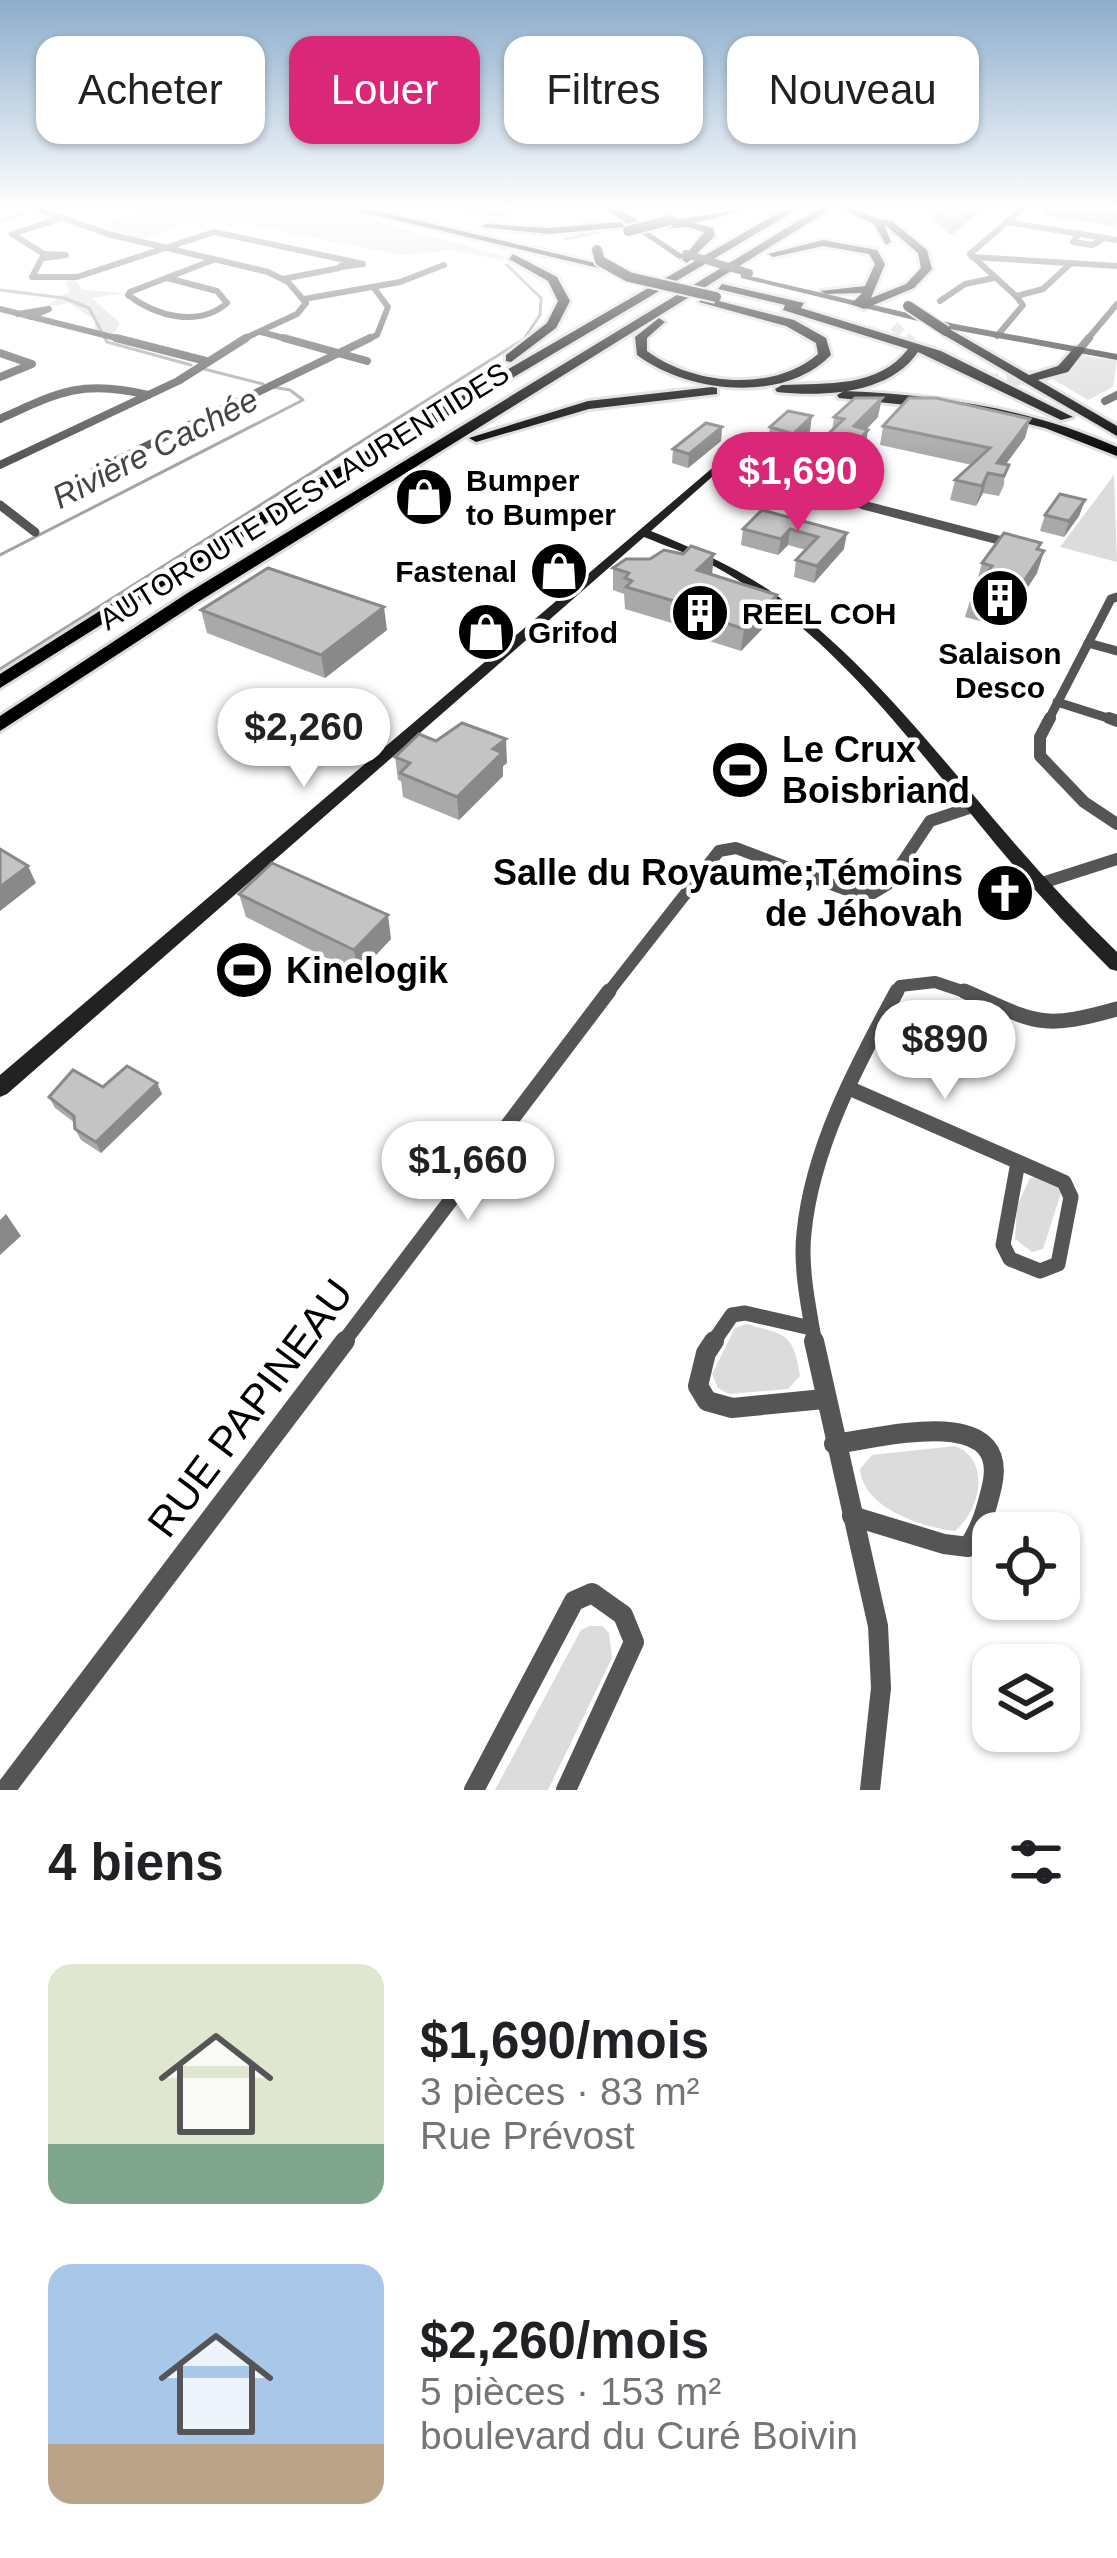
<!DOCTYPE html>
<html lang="fr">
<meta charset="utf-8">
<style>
body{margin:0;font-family:Helvetica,sans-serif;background:#f2f2f2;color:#202124;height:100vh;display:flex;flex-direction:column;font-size:45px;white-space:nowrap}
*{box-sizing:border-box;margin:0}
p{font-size:39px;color:#757577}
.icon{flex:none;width:66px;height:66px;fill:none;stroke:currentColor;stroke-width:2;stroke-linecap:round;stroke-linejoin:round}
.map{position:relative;height:1790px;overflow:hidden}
.details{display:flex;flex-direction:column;background:#fff;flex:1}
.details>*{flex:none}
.top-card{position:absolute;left:36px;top:36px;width:1047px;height:108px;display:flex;gap:24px}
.tools{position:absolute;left:972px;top:1512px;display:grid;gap:24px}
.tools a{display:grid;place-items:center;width:108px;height:108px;border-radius:24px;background:#fff;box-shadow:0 3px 9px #0004;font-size:60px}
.price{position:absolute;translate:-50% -102px;padding:0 27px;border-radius:42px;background:#fff;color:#222;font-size:39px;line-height:78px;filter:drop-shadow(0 3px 6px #0008)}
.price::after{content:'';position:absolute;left:50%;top:72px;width:36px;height:27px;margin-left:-18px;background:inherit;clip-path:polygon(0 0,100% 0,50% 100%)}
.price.active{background:#db2777;color:#fff}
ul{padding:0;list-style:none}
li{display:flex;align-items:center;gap:36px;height:300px;padding:0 48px}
li span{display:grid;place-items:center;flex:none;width:336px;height:240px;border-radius:24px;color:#555}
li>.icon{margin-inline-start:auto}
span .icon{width:144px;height:144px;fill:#fffc;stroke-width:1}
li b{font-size:51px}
h2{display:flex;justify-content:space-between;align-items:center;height:144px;padding:0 48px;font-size:51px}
.pill{padding:0 42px;border-radius:24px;background:#fff;box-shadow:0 3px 9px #0004;font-size:42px;line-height:108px}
.pill.active{background:#db2777;color:#fff}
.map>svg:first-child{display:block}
.green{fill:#dcdcdc}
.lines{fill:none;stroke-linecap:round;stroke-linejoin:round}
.stream{stroke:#a3a3a3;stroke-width:3}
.highway-tunnel-far1{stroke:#d9d9d9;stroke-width:10;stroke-dasharray:10 6;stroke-linecap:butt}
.highway-tunnel{stroke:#d9d9d9;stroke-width:14;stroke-dasharray:14 8;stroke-linecap:butt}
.highway-casing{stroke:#dbdbdb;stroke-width:6}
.street-far5{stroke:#555;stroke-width:6}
.street-far4{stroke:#555;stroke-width:8}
.street-far3{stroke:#555;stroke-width:9}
.street-far2{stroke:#555;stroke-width:12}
.street-far1{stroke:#555;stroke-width:15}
.street{stroke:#555;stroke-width:20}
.secondary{fill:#222;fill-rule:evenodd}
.highway{fill:#000;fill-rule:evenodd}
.highway-bridge-casing{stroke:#dbdbdb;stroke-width:14;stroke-linecap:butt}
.secondary-bridge{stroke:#222;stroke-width:8}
.highway-bridge{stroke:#000;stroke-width:10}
.wall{fill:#a9a9a9}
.shaded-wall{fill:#898989}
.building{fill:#c4c4c4;stroke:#898989;stroke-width:3}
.labels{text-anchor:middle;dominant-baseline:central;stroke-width:9;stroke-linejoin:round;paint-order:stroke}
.far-poi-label{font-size:30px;font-weight:bold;fill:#000;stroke:#fff;text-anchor:start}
.far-street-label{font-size:30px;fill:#000;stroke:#fff}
.far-water-label{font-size:33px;font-style:italic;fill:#444;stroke:#fff}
.poi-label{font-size:36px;font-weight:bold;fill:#000;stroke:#fff;text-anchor:start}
.near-street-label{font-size:42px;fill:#000;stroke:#fff}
</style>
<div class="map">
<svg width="1117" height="1790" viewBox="0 0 1117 1790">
<rect width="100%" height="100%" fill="#fff"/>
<g class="green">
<path d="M124,209h208l174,48 -6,3 -45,-10 -55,5 -148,-30 -67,-2 -45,16 -29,-9 -1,-7 27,-9z"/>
<path d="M75,280l8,10 42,3 -33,5 28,25 -6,11 -19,-4v-10l-26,-17 -25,4 25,-15 -3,-11z"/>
<path d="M1085,356l32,4 -4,27 -25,13 -37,-22 20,-6z"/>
<path d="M1114,475l3,87 -57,-15z"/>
<path d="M1040,1176l15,7 6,10 -18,56 -11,3 -17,-13 2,-33 13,-28z"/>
<path d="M746,1324c40,11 47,8 54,52l-12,13 -59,5 -11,-6 -6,-14 23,-46z"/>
<path d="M955,1446c36,14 26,63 0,85 -34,-4 -92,-23 -95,-62l12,-14z"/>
<path d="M590,1626h12l7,7 3,25 -64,132h-53l86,-160z"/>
</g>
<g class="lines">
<g class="stream">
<path d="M0,222l27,-11"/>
<path d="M566,239l37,-8"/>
<path d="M0,290l64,8 25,10 18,34 84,23"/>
<path d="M204,369l59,15"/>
<path d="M0,555l303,-155 -13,-10 -18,-3"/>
<path d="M0,669l524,-330 16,-24 1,-17 -34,-33"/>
</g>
<path class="highway-tunnel-far1" d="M894,326l16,15"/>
<g class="highway-tunnel">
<path d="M907,338l5,14"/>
<path d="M985,382l49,-5"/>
</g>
<defs>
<g id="highway">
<path d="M349,209h20l260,62 -5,3z"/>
<path d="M605,209h13l26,15 105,-15 -55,14 19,5 2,8 -28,27 -5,-3 22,-28 -16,-5 -46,3z"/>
<path d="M785,209h13l-577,341 -221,138v-14l209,-132z"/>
<path d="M818,209h13l-633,393 -198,129v-15l186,-122z"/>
<path d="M842,209c19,0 35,13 50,12l35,29 5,19 -18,19 -50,21 -13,-5 11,-11 -36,1 -6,-3 45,-5 10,-22 -6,-10 -46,-8 -50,11 -5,-3 55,-14 54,10 8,14 -14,34 35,-14 15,-16 -3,-15 -34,-29 7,18 -5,3 -12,-21z"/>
<path d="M621,222l4,5 -76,7 -68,-7 5,-3 63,4z"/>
<path d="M513,254l44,23 13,24 -14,27 -45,34 -5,-1v-6l41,-32 11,-22 -10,-20 -39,-22z"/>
<path d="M722,284l82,19 -3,5 140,43 132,66 -12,3 -143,-68c-28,42 -94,45 -141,40l-2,-3 7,-4c45,-2 96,3 126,-36l-125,-39 2,-5 -67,-16z"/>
<path d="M703,297l91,23 32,18 5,17c-47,49 -143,38 -194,0l-2,-18 24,-19 6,4 -18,16v13c46,34 126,42 171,3l-2,-11 -30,-17 -87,-24z"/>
<path d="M946,327l83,48 29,-9 17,-19h8l2,3 -17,22 -30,8 79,46v10l-175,-102z"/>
<path d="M712,387l5,1v6l-128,15 -113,33 -7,-4 119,-37z"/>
<path d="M844,391c95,4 185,17 273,56v9l-72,-28 -61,-15 -145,-15 -2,-3z"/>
</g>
</defs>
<use href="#highway" class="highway-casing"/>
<g class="street-far5">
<path d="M37,209l71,25 160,38 20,10 18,21 -9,11 -58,27"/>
<path d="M62,218l-50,16 32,20 -12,23h45l137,-45 131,28 -6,8 -56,11"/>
<path d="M1007,222l110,18"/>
<path d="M1079,234l-6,8 19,3 11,-6"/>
<path d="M972,257l145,9"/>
<path d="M43,258l23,-3 -22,-1"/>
<path d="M341,267l22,-3 -18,-4"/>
<path d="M167,278l50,13 10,12c-29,25 -71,13 -99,-8l2,-3 83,-32"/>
<path d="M1016,296l-46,-42 52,-45"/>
<path d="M1016,296l27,-7 28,-26"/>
<path d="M304,299l96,-17 44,-17"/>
<path d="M940,301l25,-17 29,-6"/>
<path d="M0,309l128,32"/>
<path d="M18,314l31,-5 -18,8"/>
<path d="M261,332l34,9"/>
<path d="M997,336l26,-31 -7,-9"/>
<path d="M364,341l13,-6 11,-28 -14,-19"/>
<path d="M1086,341l31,-37"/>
</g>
<g class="street-far4">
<path d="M116,338l90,23"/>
<path d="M284,338l83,23"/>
<path d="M1079,350l10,-12"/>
<path d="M0,353l32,11 -32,13"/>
<path d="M1105,401l12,-6"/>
<path d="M0,419c58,-27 83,-40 148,-24"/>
<path d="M0,465l178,-84 68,-43"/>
<path d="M717,467l158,41"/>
<path d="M103,478l12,3 -16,4z"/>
<path d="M103,478l-9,-7 276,-133"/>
<path d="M0,505l4,3"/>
</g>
<g class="street-far3">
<path d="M0,505l35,27"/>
<path d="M863,505l151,39"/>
<path d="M1088,643l29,8"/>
<path d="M1057,702l60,19"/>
<path d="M1048,721l63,-122 6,-2"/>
</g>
<g class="street-far2">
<path d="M1050,718l-10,19v19l44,46 33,22"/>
<path d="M1109,718l8,3"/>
<path d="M1039,884l78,-25"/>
<path d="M607,994l112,-143 17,-3 108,41 29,4 15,-9 42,-63 42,-14"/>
<path d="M895,994l5,-8 35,-4 36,12"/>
</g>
<g class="street-far1">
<path d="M964,991c72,31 75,40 153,18"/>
<path d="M851,1089l213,93 7,15 -13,67 -18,7 -30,-12 -7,-14 15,-83"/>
<path d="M342,1344l267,-353"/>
<path d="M712,1344l20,-29 13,-2 66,15"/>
<path d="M815,1344c-6,-35 -15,-76 -11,-111 8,-85 53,-168 93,-242"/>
</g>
<g class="street">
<path d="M714,1341l-8,12 -8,33 9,15 25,7 92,-9"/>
<path d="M814,1341l64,285 3,62 -11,102"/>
<path d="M834,1444c44,-5 177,-43 158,42 -5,21 -11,43 -24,61l-24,-3 -92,-28"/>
<path d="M5,1790l340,-449"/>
<path d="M474,1790l100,-189 18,-8 31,22 11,27 -68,148"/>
</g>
<g class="secondary">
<path d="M605,209h9l72,48 -7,2z"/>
<path d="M741,274l214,50 162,30v6l-162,-30 -214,-52z"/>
<path d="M717,464l6,3 -2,2 -70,62c48,20 95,40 137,73 86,66 152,153 222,234 34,40 70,78 107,114v19l-7,-2c-39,-39 -76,-79 -112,-122 -84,-101 -167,-218 -286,-282 -22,-11 -46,-19 -68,-28l-637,557 -7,3v-22z"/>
</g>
<use href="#highway" class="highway"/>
<defs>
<g id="highway-bridge">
<path d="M628,231l43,-11"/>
<path d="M597,250l3,11 29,16 87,20"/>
<path d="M908,306l38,25"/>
</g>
</defs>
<use href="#highway-bridge" class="highway-bridge-casing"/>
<path class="secondary-bridge" d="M686,254l63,19"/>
<use href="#highway-bridge" class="highway-bridge"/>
</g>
<g class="wall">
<path d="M446,209h69l-16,8z"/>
<path d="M935,209h48l-32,26 -18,-16z"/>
<path d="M1044,209h73v14l-3,3 -71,-11z"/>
<path d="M834,417h44l-12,13 -1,20 -31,32 -30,-8 3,-20 25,-23z"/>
<path d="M1030,419l-5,19 -20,27 -1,20 -5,11 -16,-3 -7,13 -26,-6 5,-20 17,-15 -92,-20 3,-19z"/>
<path d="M722,427l-1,14 -33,27 -16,-5 1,-14z"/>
<path d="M770,427l40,4 -20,18 -22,-7z"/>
<path d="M1085,500l-6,16 -15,21 -24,-6 5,-16z"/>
<path d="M762,510l82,39 -30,34 -20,-6 2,-17 10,-10 -18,-5 -10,10 -37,-10 2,-16z"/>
<path d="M1039,549l5,2 -7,22 -35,54 -37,-10 7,-23 6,-9h-2l6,-22z"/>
<path d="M613,568l99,7 65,20 -3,22 -33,34 -57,-18 1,-6 -60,-18 -1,-15 -11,-4z"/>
<path d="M201,610l186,20 -62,48 -118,-45z"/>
<path d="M436,741l71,22 -4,3v10l-44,44 -56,-23 -2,-16 -3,-1 -3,-23z"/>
<path d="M239,894l152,45 -33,35 -112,-57z"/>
<path d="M157,1083l5,11 -61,59 -20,-13 -6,-11v-6l-20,-15 -6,-11 54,-10z"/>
</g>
<g class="shaded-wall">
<path d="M499,209h16l-16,8z"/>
<path d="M971,209h12l-32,26 2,-12z"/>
<path d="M882,398l-4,19 -28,29 4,-20z"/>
<path d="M812,416l-2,15 -20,18 3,-15z"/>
<path d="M1030,419l-5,19 -27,37 -1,-12z"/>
<path d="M722,427l-1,14 -33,27 1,-14z"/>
<path d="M868,430l-3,20 -31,32 4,-20z"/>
<path d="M988,473l-5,20 -7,13 6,-20z"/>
<path d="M1085,500l-6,16 -15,21 5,-16z"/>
<path d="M790,529l-2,16 -10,10 3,-16z"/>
<path d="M847,533l-3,16 -30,34 3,-17z"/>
<path d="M1044,551l-7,22 -35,54 6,-22z"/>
<path d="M714,554l-2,21 -15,-5z"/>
<path d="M777,595l-3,22 -33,34 3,-22z"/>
<path d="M384,607l3,23 -62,48 -4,-23z"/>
<path d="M506,739l1,24 -4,3v10l-44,44 -2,-23 36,-48z"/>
<path d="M28,866l8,17 -36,28v-24z"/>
<path d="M388,915l3,24 -33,35 -4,-24z"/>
<path d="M157,1083l5,11 -61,59 -5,-11z"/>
<path d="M6,1214l15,22 -21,19v-35z"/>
</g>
<g class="building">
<path d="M937,209h34l-18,14z"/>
<path d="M855,398h27l-28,28 14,4 -30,32 -31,-8 37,-35 -10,-2z"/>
<path d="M909,398h27l94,21 -33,44 12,2 -5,11 -16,-3 -6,13 -27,-6 35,-32 -107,-22z"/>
<path d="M788,411l24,5 -19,18 -23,-7z"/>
<path d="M706,423l16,4 -33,27 -16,-5z"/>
<path d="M1060,494l25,6 -16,21 -24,-6z"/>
<path d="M762,510l85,23 -30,33 -21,-6 22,-23 -28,-8 -9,10 -38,-10z"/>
<path d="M1004,533l37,10 -4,6 7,2 -36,54 -36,-11 20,-28 -10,-3z"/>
<path d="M691,546l23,8 -17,16 80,25 -33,34 -58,-19 5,-4 -65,-19 6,-6 -7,-3 4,-5 -16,-5 13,-9h24l14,-9 19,4z"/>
<path d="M268,568l116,39 -63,48 -120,-45z"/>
<path d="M462,723l44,16 -13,10 9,4 -45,44 -57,-24 10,-10 -15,-6 24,-23 17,7z"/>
<path d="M0,849l28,17 -28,21z"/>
<path d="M272,863l116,52 -34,35 -115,-56z"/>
<path d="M127,1066l30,17 -61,59 -21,-13 -1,-13 -25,-19 24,-27 30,17z"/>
</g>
<linearGradient id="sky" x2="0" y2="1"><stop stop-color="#8cadcc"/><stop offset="0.45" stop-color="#fff"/><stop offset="1" stop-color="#fff" stop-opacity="0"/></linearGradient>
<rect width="1117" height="460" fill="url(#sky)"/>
<defs>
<symbol id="shop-disc" viewBox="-11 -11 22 22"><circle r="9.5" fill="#000" stroke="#fff"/><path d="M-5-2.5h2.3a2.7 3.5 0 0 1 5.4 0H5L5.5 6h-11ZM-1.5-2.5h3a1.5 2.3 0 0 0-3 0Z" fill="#fff"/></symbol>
<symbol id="building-disc" viewBox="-11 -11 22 22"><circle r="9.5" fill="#000" stroke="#fff"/><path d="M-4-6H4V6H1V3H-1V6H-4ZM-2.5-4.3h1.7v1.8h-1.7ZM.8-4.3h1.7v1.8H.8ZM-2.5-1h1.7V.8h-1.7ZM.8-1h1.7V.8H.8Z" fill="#fff"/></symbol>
<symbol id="stadium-disc" viewBox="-11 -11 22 22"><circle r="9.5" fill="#000" stroke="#fff"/><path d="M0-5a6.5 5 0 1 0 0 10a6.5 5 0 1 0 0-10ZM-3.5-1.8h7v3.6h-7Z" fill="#fff"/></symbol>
<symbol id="church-disc" viewBox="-11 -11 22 22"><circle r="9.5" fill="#000" stroke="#fff"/><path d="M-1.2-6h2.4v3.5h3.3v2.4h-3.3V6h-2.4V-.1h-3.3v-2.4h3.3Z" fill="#fff"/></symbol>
</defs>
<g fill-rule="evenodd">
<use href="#shop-disc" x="391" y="464" width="66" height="66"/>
<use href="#shop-disc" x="526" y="538" width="66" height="66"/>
<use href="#building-disc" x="967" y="565" width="66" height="66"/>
<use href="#building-disc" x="667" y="580" width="66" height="66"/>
<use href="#shop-disc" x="453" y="599" width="66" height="66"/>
<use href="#stadium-disc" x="707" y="737" width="66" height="66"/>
<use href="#church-disc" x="972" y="860" width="66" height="66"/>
<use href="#stadium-disc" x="211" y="937" width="66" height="66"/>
</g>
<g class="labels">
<g class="far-poi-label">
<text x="466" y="480">Bumper<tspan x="466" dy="34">to Bumper</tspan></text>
<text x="517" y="571" text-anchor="end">Fastenal</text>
<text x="742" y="613">REEL COH</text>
<text x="528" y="632">Grifod</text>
<text x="1000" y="653" text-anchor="middle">Salaison<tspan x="1000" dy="34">Desco</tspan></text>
</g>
<g class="far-street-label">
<text transform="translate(304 496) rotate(-32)">AUTOROUTE DES LAURENTIDES</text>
</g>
<g class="far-water-label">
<text transform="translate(155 448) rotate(-27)">Rivière Cachée</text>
</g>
<g class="poi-label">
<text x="782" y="749">Le Crux<tspan x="782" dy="41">Boisbriand</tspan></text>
<text x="963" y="872" text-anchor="end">Salle du Royaume;Témoins<tspan x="963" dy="41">de Jéhovah</tspan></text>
<text x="286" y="970">Kinelogik</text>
</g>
<g class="near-street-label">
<text transform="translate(250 1408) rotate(-53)">RUE PAPINEAU</text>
</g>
</g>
</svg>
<div class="tools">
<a><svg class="icon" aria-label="locate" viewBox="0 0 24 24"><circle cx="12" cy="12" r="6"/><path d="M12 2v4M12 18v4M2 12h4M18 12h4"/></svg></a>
<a><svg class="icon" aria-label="layers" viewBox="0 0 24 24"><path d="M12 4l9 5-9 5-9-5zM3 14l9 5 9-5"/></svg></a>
</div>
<b class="price active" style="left:798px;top:534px">$1,690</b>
<b class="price" style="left:304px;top:790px">$2,260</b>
<b class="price" style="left:945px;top:1102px">$890</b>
<b class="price" style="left:468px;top:1223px">$1,660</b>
<div class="top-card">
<a class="pill">Acheter</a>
<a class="pill active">Louer</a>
<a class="pill">Filtres</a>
<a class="pill">Nouveau</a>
</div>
</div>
<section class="details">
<h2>4 biens<svg class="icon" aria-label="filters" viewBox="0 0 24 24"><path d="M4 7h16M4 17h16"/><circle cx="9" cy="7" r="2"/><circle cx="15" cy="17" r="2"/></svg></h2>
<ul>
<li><span style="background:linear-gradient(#dfe7d0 75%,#7fa58c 0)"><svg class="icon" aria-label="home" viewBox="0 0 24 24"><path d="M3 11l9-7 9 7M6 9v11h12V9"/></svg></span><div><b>$1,690/mois</b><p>3 pièces · 83 m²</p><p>Rue Prévost</p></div></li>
<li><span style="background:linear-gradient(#a9c7e8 75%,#b9a48a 0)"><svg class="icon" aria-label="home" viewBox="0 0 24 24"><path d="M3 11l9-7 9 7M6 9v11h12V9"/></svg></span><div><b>$2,260/mois</b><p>5 pièces · 153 m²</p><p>boulevard du Curé Boivin</p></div></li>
</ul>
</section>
